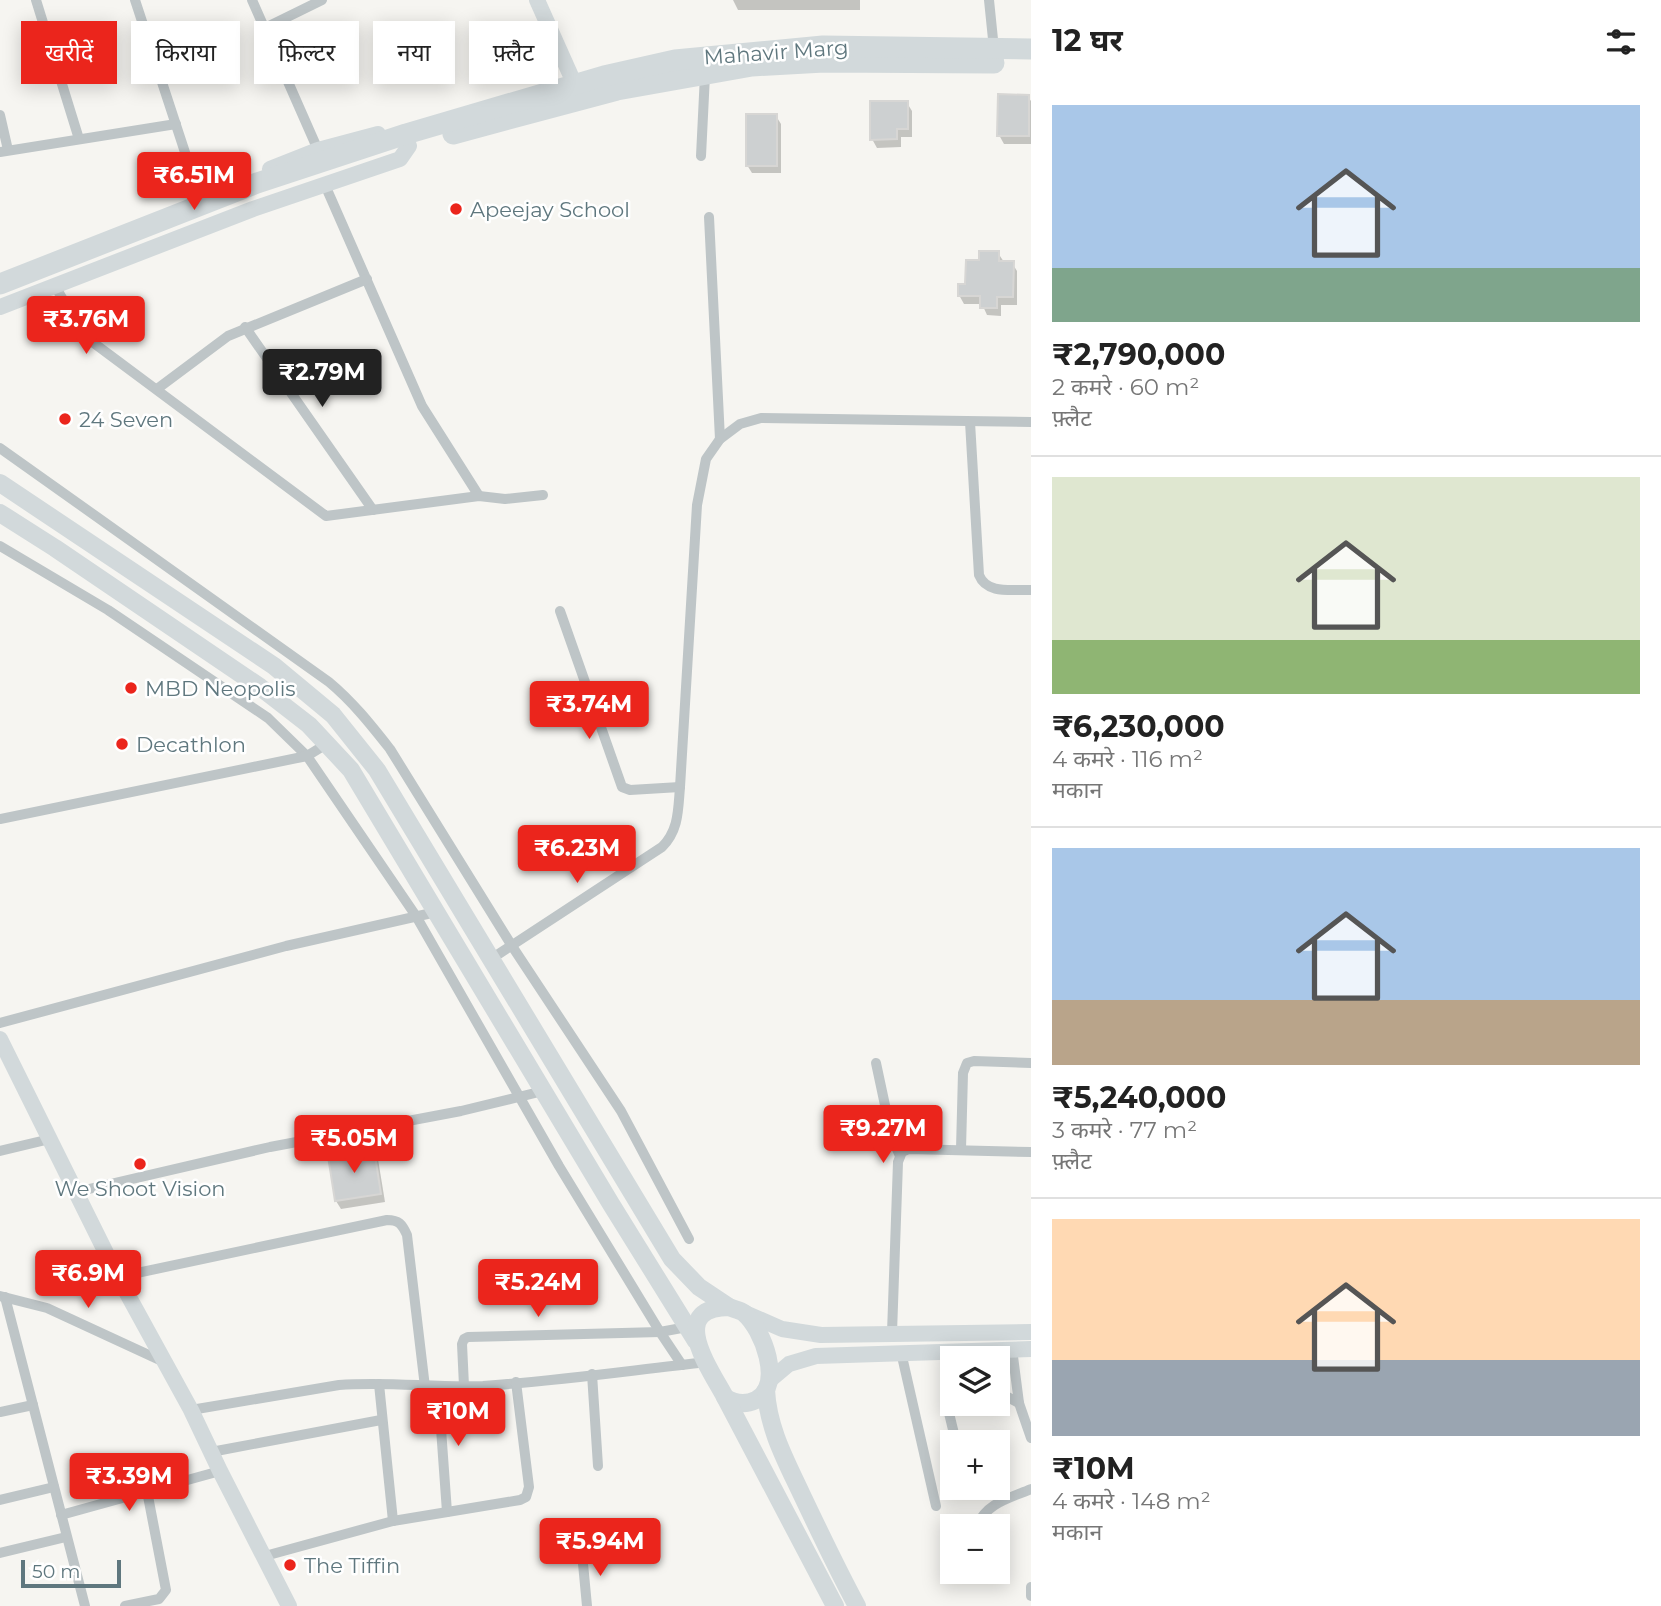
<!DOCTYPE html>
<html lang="hi">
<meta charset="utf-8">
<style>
body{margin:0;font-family:Montserrat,"Noto Sans Devanagari",sans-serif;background:#f6f6f6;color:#222;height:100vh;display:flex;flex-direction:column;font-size:26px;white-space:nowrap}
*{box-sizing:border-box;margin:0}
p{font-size:23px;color:#767676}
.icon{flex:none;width:38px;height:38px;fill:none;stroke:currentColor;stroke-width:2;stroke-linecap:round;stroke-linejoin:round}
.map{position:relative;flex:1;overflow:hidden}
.sheet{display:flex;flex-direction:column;background:#fff;width:630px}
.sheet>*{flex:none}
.guide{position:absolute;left:21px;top:21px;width:665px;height:63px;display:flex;gap:14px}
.fabs{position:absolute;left:940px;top:1346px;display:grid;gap:14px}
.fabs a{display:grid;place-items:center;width:70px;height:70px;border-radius:0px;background:#fff;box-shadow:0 4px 18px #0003;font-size:35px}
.scale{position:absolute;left:21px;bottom:18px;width:100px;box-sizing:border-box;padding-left:7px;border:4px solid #5f777e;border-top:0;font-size:19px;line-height:24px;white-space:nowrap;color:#5f777e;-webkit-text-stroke:5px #fff;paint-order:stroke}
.price{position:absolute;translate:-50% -60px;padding:0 16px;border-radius:7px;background:#eb251c;color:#fff;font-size:23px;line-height:46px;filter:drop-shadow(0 2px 4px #0008)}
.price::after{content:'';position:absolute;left:50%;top:42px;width:21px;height:16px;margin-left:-10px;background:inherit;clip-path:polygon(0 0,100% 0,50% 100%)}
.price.on{background:#222;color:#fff}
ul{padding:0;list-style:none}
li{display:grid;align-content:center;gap:14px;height:371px;padding:0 21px}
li+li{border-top:2px solid #e0e0e0}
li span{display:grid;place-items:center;height:217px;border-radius:0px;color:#555}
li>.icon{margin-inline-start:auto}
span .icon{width:126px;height:126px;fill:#fffc;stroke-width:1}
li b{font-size:30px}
h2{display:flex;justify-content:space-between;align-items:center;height:84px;padding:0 21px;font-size:30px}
.pill{padding:0 24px;border-radius:0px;background:#fff;box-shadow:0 4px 18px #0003;font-size:24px;line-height:63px}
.pill.on{background:#eb251c;color:#fff}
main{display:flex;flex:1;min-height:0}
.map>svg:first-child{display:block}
.shadow{fill:#0003}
.building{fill:#cdd0d1;stroke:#d7d6d4;stroke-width:2}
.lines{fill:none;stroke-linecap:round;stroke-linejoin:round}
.street{stroke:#bec5c7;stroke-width:10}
.secondary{stroke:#d2d9db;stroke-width:16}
.primary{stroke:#d2d9db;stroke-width:18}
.highway{stroke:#d2d9db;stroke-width:21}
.poi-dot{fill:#eb251c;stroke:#fff;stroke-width:2.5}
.labels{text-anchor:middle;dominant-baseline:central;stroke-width:5;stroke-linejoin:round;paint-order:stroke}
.street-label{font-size:21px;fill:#5f777e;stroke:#fff}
.poi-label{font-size:21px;fill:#5f777e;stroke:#fff;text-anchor:start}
</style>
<main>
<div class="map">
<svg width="1031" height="1606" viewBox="0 0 1031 1606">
<rect width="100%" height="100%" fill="#f6f5f1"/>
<g class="shadow">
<path d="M733,0h127v10h-122z"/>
<path d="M1028,97l3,4v43h-27l-5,-9z"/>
<path d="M907,103l5,8v26h-11v10l-24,1 -5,-9z"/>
<path d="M776,116l5,8v49h-29l-5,-8z"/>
<path d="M998,253l6,9 8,1 5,8v34h-16v11l-14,-1 -5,-11h-18l-5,-9 22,-33z"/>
<path d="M373,1151l5,8 7,43 -44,7 -5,-8 -6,-43z"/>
</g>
<g class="building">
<path d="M998,94l31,1v41h-32z"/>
<path d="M870,101h38v28h-11v10l-27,1z"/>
<rect x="746" y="114" width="31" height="52"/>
<path d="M979,251h20v10h15l-1,36h-16v11h-17v-12h-22v-12h7l1,-24h13z"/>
<path d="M374,1149l7,45 -46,7 -7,-45z"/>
</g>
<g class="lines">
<g class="street">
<path d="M36,0l43,139"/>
<path d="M135,0l64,195"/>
<path d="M252,0l66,150"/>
<path d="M989,0l5,49"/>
<path d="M265,28l57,-28"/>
<path d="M0,115l8,35"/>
<path d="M0,152l176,-28"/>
<path d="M701,156l4,-81"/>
<path d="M325,185l97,221 57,90"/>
<path d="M709,217l11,222"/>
<path d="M55,286l24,41 12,14 235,175 153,-20 26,3 38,-4"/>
<path d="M245,327l128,183"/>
<path d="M157,389l71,-53 139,-57"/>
<path d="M970,422l9,153c8,20 34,14 52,15"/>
<path d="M0,448l329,234c24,20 42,43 61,67l122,197 109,165 68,128"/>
<path d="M0,546l108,64 160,108 39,38 109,160 143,250 101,166 22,33"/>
<path d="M560,611l62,176 8,3 50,-3"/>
<path d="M0,819l307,-63 21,-13"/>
<path d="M491,959l171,-112c17,-17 16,-37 18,-60l17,-282 9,-46 14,-20 20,-15 21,-6 270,4"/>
<path d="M0,1023l286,-77 150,-34"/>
<path d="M876,1063l16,75 8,18"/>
<path d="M961,1149l2,-76 4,-10 7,-2 57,2"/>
<path d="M0,1151l50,-12"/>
<path d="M76,1192l194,-45 191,-36 82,-20"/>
<path d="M118,1277l269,-57c12,0 15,4 20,15l18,152"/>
<path d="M0,1296l47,12 117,54"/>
<path d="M5,1297l80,309"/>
<path d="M892,1333l6,-171 4,-10 7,-3 122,3"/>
<path d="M1012,1349l7,54 12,35"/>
<path d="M901,1352l35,154"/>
<path d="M951,1368l-3,41 8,33"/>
<path d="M592,1374l6,92"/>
<path d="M379,1384l14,137"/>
<path d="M464,1386l-2,-42 2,-5 4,-2 192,-5 27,-5"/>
<path d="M438,1387l9,125"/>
<path d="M998,1392l21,11"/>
<path d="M191,1410l148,-25c48,-4 96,3 144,1 75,-5 150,-16 224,-24"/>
<path d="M0,1412l33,-7"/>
<path d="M211,1452l170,-32"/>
<path d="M0,1500l54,-13"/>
<path d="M61,1515l159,-44"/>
<path d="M977,1526c9,-23 33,-28 54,-37"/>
<path d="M0,1553l66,-16"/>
<path d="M582,1553l5,53"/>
<path d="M265,1556l128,-35 127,-21 6,-3 3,-10 -13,-105"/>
<path d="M1031,1587v9"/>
<path d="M125,1606l34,-7 7,-9 -19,-99"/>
</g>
<g class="secondary">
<path d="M537,0l42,94"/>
<path d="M270,169l48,-19 60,-16"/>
<path d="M0,307l253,-98 147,-50 9,-13"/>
<path d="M0,1039l118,238 73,133 29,61 69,135"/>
<path d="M743,1312l39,17 39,6 210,-3"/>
<path d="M770,1380l19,-16 27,-8 215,-7"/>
</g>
<g class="primary">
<path d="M0,483l274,183 59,49 44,55 295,489 27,28 30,20"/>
<path d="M0,513l55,35 205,139 49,38 42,45 260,434 85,137"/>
<path d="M729,1307c4,2 11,3 15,6 19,16 40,72 12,87 -11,5 -21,4 -31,-3 -15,-28 -59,-89 4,-90z"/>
<path d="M766,1390c2,38 19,69 35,103 18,38 36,76 56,113"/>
<path d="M725,1397l110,209"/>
</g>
<g class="highway">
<path d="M453,134l164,-44 135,-24 72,-4 170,1"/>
<path d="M0,284l257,-101 149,-49 198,-58 71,-16 148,-14 208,3"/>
</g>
</g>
<g class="poi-dot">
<circle cx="456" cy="209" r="7"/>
<circle cx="65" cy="419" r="7"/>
<circle cx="131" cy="688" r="7"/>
<circle cx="122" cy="744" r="7"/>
<circle cx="140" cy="1164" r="7"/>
<circle cx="290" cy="1565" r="7"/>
</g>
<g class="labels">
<g class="street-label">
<text transform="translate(776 52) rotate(-4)">Mahavir Marg</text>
</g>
<g class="poi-label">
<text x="470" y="209">Apeejay School</text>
<text x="79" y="419">24 Seven</text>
<text x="145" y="688">MBD Neopolis</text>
<text x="136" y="744">Decathlon</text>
<text x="140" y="1188" text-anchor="middle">We Shoot Vision</text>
<text x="304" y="1565">The Tiffin</text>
</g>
</g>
</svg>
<div class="fabs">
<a><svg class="icon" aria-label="layers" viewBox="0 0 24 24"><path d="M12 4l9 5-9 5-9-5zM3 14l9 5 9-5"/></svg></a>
<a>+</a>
<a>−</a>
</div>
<div class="scale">50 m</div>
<b class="price" style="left:194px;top:212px">₹6.51M</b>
<b class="price" style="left:86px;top:356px">₹3.76M</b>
<b class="price on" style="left:322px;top:409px">₹2.79M</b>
<b class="price" style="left:589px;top:741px">₹3.74M</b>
<b class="price" style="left:577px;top:885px">₹6.23M</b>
<b class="price" style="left:883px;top:1165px">₹9.27M</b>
<b class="price" style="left:354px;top:1175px">₹5.05M</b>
<b class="price" style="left:88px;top:1310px">₹6.9M</b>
<b class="price" style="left:538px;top:1319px">₹5.24M</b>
<b class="price" style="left:458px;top:1448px">₹10M</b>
<b class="price" style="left:129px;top:1513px">₹3.39M</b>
<b class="price" style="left:600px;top:1578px">₹5.94M</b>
<div class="guide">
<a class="pill on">खरीदें</a>
<a class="pill">किराया</a>
<a class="pill">फ़िल्टर</a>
<a class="pill">नया</a>
<a class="pill">फ़्लैट</a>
</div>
</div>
<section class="sheet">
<h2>12 घर<svg class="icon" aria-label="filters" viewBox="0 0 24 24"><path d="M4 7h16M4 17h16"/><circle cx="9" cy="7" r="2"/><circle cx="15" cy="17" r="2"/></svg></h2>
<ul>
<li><span style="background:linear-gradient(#a9c7e8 75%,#7fa58c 0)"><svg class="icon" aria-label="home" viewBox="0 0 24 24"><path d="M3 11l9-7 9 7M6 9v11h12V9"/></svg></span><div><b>₹2,790,000</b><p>2 कमरे · 60 m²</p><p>फ़्लैट</p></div></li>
<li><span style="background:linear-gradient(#dfe7d0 75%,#8fb573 0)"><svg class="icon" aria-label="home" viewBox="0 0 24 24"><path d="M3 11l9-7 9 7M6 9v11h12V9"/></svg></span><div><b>₹6,230,000</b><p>4 कमरे · 116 m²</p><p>मकान</p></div></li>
<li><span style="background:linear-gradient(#a9c7e8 70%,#b9a48a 0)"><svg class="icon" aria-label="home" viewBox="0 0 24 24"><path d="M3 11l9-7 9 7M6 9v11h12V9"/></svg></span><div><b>₹5,240,000</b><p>3 कमरे · 77 m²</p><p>फ़्लैट</p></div></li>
<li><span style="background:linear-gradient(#ffd9b3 65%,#9aa5b1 0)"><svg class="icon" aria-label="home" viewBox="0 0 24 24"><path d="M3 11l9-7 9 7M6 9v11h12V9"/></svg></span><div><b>₹10M</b><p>4 कमरे · 148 m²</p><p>मकान</p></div></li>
</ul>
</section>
</main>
